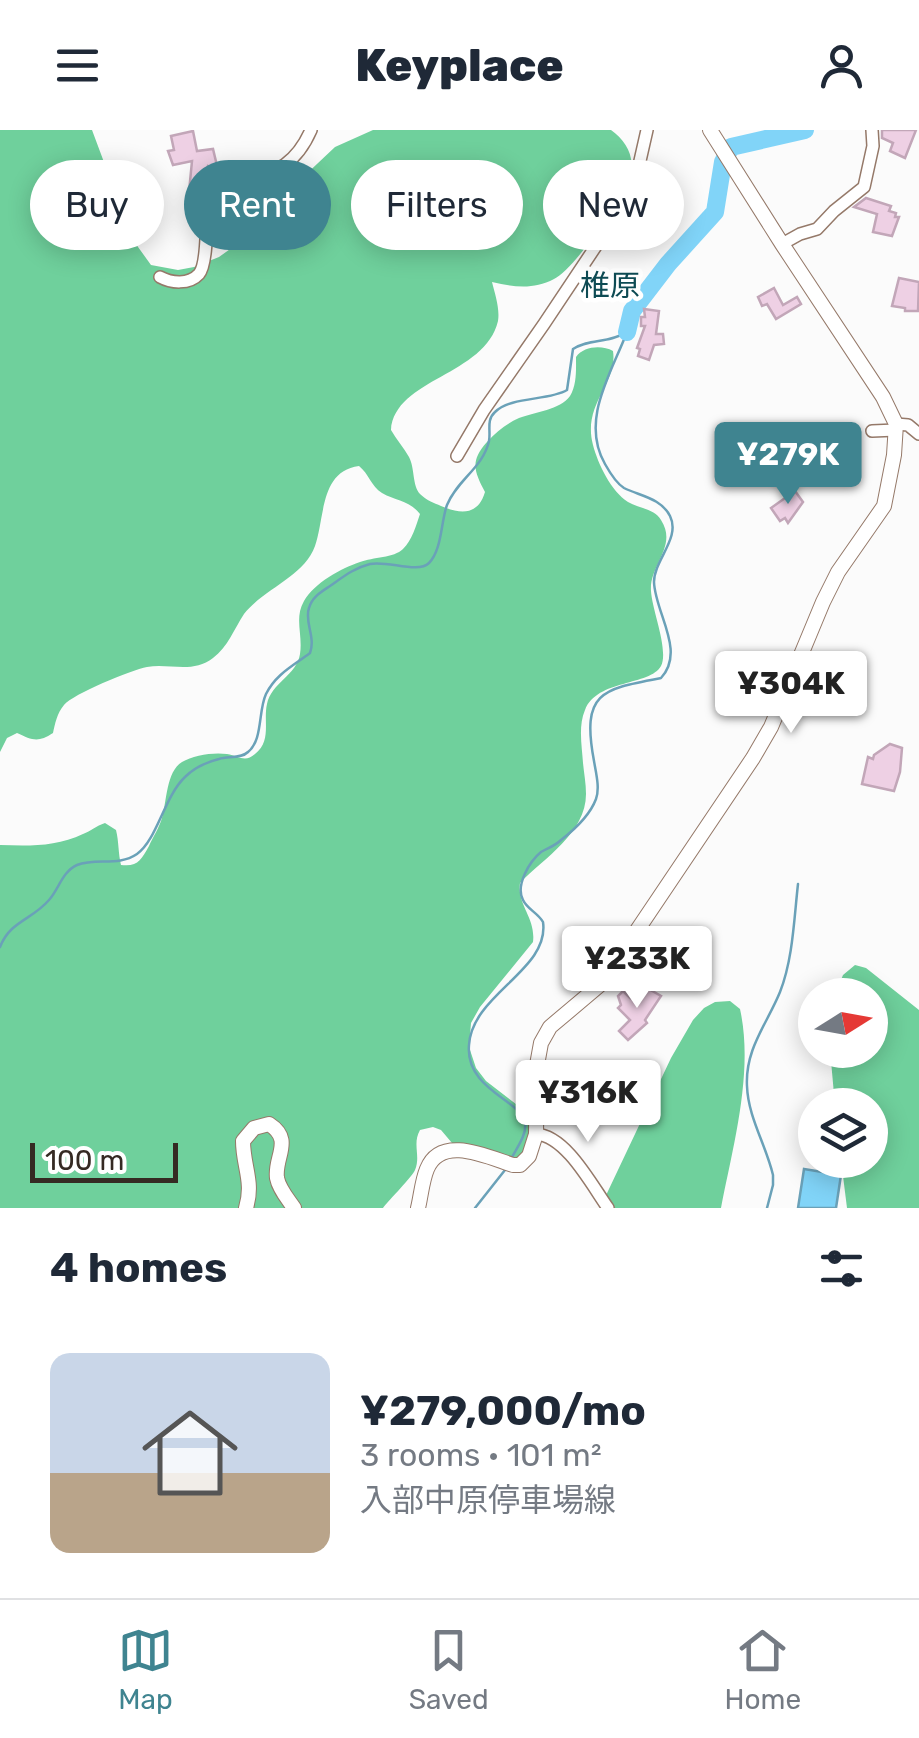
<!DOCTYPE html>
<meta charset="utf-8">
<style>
body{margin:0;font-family:Rubik,"Noto Sans JP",sans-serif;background:#f2f2f3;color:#1f2937;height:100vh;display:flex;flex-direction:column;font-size:38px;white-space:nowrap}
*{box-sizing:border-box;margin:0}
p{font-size:32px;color:#747a83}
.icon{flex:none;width:55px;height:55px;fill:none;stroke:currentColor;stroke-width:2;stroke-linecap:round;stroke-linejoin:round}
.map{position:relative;height:1078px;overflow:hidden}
.side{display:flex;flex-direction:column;background:#fff;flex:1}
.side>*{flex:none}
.banner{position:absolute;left:30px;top:30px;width:860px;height:90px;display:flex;gap:20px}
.needle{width:65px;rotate:79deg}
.controls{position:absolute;left:798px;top:848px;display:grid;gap:20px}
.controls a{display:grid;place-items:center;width:90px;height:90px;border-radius:50%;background:#fff;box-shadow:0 5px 25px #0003;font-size:50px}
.scale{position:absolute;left:30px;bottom:25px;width:148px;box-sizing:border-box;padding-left:10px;border:5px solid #352a23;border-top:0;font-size:28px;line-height:35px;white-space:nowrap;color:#352a23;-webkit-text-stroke:8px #fff;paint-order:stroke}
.price{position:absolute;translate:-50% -85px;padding:0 22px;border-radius:10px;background:#fff;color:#222;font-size:32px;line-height:65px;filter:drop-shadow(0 2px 5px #0008)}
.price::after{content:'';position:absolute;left:50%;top:60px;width:30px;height:22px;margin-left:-15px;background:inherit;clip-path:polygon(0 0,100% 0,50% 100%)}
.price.on{background:#3f8490;color:#fff}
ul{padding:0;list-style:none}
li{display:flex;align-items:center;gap:30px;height:250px;padding:0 50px}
li span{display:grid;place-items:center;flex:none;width:280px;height:200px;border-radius:20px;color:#555}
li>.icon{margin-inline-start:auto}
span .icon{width:120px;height:120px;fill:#fffc;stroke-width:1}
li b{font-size:42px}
h2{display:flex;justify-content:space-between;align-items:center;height:120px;padding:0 50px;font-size:42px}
.pill{padding:0 35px;border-radius:45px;background:#fff;box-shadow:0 5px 25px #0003;font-size:35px;line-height:90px}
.pill.on{background:#3f8490;color:#fff}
header{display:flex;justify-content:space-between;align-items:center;height:130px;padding:0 50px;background:#fff;font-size:45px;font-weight:800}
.dock{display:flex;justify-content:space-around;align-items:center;height:140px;border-top:2px solid #e0e1e3;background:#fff;font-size:28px;color:#747a83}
.dock a{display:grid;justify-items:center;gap:5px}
.dock .on{color:#3f8490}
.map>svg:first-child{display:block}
.forest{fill:#6fd09c}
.water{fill:#81d4f8;stroke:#6aa1b8;stroke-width:2.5}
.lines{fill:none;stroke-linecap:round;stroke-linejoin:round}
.stream{stroke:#6aa1b8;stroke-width:2.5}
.river{stroke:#81d4f8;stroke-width:18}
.building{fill:#eed0e4;stroke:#c2a6b8;stroke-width:2.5}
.minor-casing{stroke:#957969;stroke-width:14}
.major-casing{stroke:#957969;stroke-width:16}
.minor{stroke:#fff;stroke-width:11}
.major{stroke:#fff;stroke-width:14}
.labels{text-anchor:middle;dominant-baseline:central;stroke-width:9;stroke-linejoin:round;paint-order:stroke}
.quarter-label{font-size:30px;fill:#0e4b54;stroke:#fff}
</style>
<header><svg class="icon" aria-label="menu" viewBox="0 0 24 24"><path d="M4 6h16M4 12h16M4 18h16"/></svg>Keyplace<svg class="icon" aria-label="person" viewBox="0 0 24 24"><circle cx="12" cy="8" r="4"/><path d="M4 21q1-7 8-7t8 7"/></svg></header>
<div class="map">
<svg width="919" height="1078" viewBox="0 0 919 1078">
<rect width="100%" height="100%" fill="#fbfbfb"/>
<g class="forest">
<path d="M0,0h92l41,110 18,25 27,5 16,-3 25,-10 21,-15 24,-28 71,-67 38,-17h238c13,9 23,24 20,40 -5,24 -56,99 -77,109 -21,11 -40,8 -62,3 3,12 8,27 6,39 -13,55 -103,57 -107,109 5,9 13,18 18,27 6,11 3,28 11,37 6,6 14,9 21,12 19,8 37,10 44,-14 -11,-21 -15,-31 2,-50 10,-11 19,-18 32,-24 16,-6 41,-8 51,-22 7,-11 6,-27 6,-39 8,-11 26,-12 37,-6 5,33 -31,53 -20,94 5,19 18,46 35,57 10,6 27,7 33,18 17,26 -12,45 -10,71 1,19 18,59 10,75 -11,20 -64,13 -76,44 -7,16 -3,37 -2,53 1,10 3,21 3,31 0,39 -42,64 -66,89 -3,22 16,35 13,59l-53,65 -9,16 -2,24 7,21 10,13 39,30 5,10 -1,25 -12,15 -65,-18 -11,-13 -8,-3 -13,3c-8,14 1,26 -5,40 -2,6 -26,30 -32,38h-383v-363c28,1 56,2 83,-11 8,-3 13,-8 22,-11l11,7c3,12 2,23 5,35 17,2 20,-5 28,-19 4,-9 10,-18 13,-28 5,-17 4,-46 20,-56 11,-7 32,-10 45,-8 12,2 18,9 28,0 17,-13 8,-33 12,-50 4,-21 30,-29 33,-50 3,-19 -6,-36 4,-53 10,-18 38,-33 56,-39 13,-5 34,-4 43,-13 9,-9 13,-23 17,-35 -11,-14 -24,-13 -38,-21 -11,-7 -13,-19 -23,-27 -39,5 -34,51 -44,80 -11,31 -52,43 -71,68 -10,15 -16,33 -31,44 -20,16 -44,5 -66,9 -16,3 -74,27 -83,38 -7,8 -9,19 -11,28 -15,10 -21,7 -36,0l-10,5 -7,14z"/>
<path d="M855,835l11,3 53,42v198h-72l-6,-48h29v-55h-35l-5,-55h40v-55h-35l8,-20z"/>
<path d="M730,871l10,8c14,63 -7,137 -19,199h-121l71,-150 22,-38 11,-12 11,-6z"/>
</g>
<path class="water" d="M804,1039l37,6 -5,33h-38z"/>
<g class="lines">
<g class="stream">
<path d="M0,817c10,-26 32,-27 49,-47 10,-11 13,-28 28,-35 19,-8 41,2 60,-11 20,-14 27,-57 48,-77 9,-9 22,-15 34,-18 9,-3 22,0 29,-7 15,-12 10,-41 18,-58 10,-20 27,-28 44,-41 6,-16 -6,-31 -1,-45 3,-11 12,-16 21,-22 13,-9 24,-18 40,-22 17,-4 48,10 59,-1 13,-13 12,-42 18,-58 10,-25 36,-37 42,-64 2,-10 -3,-21 6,-29 16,-16 54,-11 72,-22l6,-41c17,-11 34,-5 54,-17"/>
<path d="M511,1029c5,-10 16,-24 14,-36 -2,-22 -60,-33 -56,-78 3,-51 81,-75 74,-123 -5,-9 -16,-13 -20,-22 -8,-15 7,-39 18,-48 7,-4 14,-6 20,-12 13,-10 29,-25 35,-41 4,-11 0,-26 -2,-38 -13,-69 8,-72 67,-83 25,-27 -6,-65 -7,-96 0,-22 27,-44 16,-66 -9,-18 -30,-20 -46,-28 -8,-5 -14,-15 -19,-24 -25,-44 6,-90 22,-132"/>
<path d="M475,1078l30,-38"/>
<path d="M767,1078l6,-23v-10c-7,-30 -25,-58 -26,-89 -2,-37 20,-62 33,-94 13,-33 14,-73 18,-108"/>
</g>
<path class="river" d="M627,202l5,-21 36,-47 47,-52 8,-50 8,-15 74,-17"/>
</g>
<g class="building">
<path d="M882,0h34l-11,28 -15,-7 3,-8 -11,-5z"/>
<path d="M193,1l4,20 16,-2 5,21 -10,-4 -2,15 -6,4 -2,10 -9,-3 3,-31 -19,4 -5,-14 6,-1 -3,-14z"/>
<path d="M866,68l25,8 -2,5 7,2 -1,4h4l-7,19 -19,-4 4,-18 -23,-7z"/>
<path d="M899,148l20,4 -1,29h-13v-3l-13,-2z"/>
<path d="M774,158l9,17 14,-8 4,7 -25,15 -9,-15 -5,2 -4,-9z"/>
<path d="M644,179l15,2 -3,23h7l1,10 -10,1 -5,15 -11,-4 2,-7 -3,-1 8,-22h-4v-9h4z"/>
<path d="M795,361l8,11 -15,21 -3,-5 -5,3 -9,-13z"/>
<path d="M890,614l12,4 -2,24 -6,19 -32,-7 6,-27 5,2 1,-4z"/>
<path d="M647,858l14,8 -16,24 2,3 -19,17 -9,-9 11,-11 -12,-12 3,-3 -3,-9 5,-5 7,7 1,-2 9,5z"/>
</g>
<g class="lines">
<defs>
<g id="minor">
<path d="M782,114l18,-10 17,-5 17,-18 30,-24 9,-41 -1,-16"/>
<path d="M160,147c11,6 29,8 39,-3 10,-12 7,-66 8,-83 16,-10 20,-8 37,-11 34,-7 53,-18 67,-50"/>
<path d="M896,294l12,1 11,9"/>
<path d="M872,301l24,-1"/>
<path d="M457,326l27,-46 60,-86 74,-111 19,-39 10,-44"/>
<path d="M536,1004c30,2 55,50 72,74"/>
</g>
<g id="major">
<path d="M246,1078c8,-26 -3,-42 -3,-67l11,-13 15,-4c25,16 5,33 8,54 2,11 11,21 17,30"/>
<path d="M418,1078c3,-12 4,-27 9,-39 14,-35 61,-12 86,-4h7l9,-9 7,-22 1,-69 4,-22 9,-16 51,-43 152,-226 18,-31 52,-125 15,-30 46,-66 10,-51 2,-31 -13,-27 -101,-153 -72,-114"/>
</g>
</defs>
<use href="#minor" class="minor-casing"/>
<use href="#major" class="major-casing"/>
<use href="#minor" class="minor"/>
<use href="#major" class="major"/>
</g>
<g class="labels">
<g class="quarter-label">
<text x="610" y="156">椎原</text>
</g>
</g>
</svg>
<div class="controls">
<a><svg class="needle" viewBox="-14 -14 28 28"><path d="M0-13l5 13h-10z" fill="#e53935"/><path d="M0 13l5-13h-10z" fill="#747a83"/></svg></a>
<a><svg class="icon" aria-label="layers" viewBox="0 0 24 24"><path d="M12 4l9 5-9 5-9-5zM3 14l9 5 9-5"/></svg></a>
</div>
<div class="scale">100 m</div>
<b class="price on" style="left:788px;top:377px">¥279K</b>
<b class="price" style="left:791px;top:606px">¥304K</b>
<b class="price" style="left:637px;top:881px">¥233K</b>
<b class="price" style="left:588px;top:1015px">¥316K</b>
<div class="banner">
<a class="pill">Buy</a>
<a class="pill on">Rent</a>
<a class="pill">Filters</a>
<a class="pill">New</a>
</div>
</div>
<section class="side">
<h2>4 homes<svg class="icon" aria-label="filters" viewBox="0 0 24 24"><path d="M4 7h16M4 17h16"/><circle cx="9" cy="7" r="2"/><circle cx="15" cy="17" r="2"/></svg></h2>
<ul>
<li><span style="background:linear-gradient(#c9d6e8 60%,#b9a48a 0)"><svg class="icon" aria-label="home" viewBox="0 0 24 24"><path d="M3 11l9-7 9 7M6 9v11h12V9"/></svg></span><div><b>¥279,000/mo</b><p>3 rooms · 101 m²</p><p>入部中原停車場線</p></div></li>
</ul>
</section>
<nav class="dock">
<a class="on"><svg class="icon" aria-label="map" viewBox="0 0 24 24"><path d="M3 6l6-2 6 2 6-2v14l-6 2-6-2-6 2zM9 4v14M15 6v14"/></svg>Map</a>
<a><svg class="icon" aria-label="saved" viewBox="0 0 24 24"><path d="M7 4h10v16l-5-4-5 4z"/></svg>Saved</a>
<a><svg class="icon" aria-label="home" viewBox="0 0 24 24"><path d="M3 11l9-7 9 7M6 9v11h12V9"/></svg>Home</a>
</nav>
